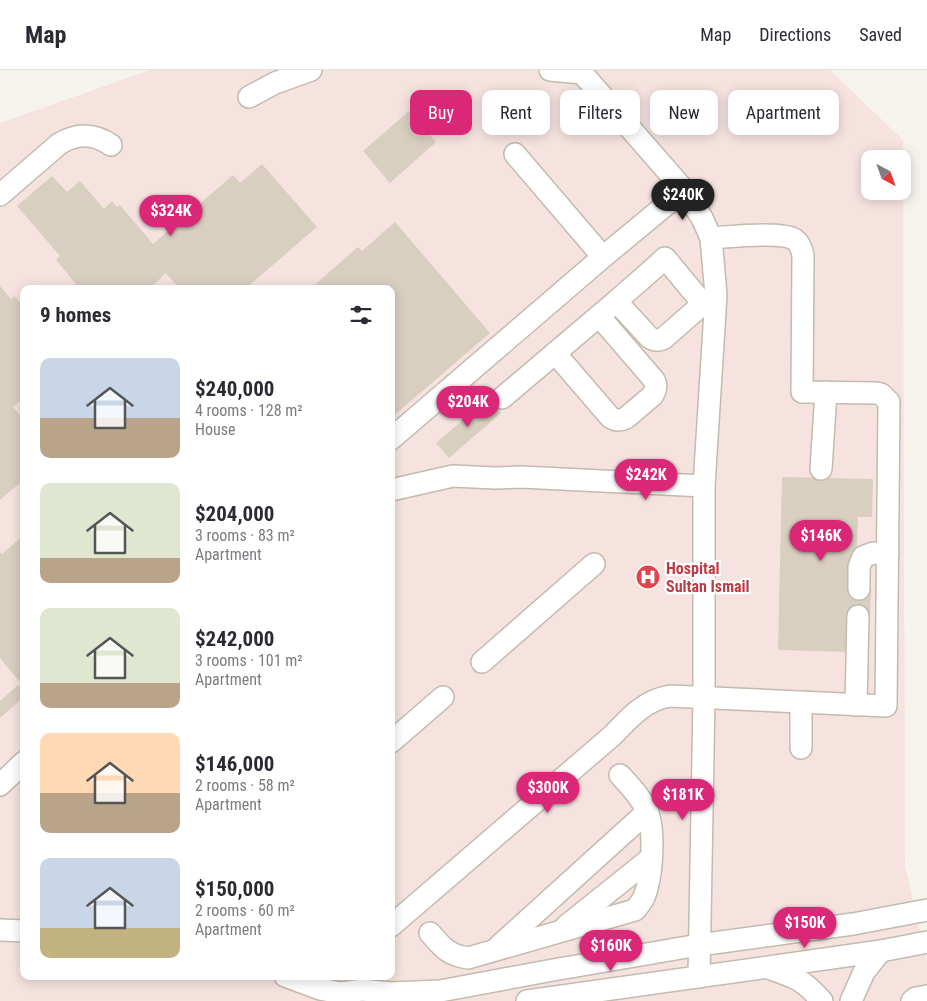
<!DOCTYPE html>
<meta charset="utf-8">
<style>
body{margin:0;font-family:"Roboto Condensed",sans-serif;background:#f2f2f3;color:#2b2b33;height:100vh;display:flex;flex-direction:column;font-size:19px;white-space:nowrap}
*{box-sizing:border-box;margin:0}
p{font-size:16px;color:#7c7c81}
.icon{flex:none;width:28px;height:28px;fill:none;stroke:currentColor;stroke-width:2;stroke-linecap:round;stroke-linejoin:round}
.map{position:relative;flex:1;overflow:hidden}
.drawer{position:absolute;left:20px;top:215px;width:375px;height:695px;display:flex;flex-direction:column;background:#fff;border-radius:10px;box-shadow:0 2px 12px #0003}
.drawer>*{flex:none}
.banner{position:absolute;left:410px;top:20px;width:441px;height:45px;display:flex;gap:10px}
.needle{width:32px;rotate:139deg}
.buttons{position:absolute;left:861px;top:80px;display:grid;gap:10px}
.buttons a{display:grid;place-items:center;width:50px;height:50px;border-radius:10px;background:#fff;box-shadow:0 2px 12px #0003;font-size:25px}
.price{position:absolute;translate:-50% -42px;padding:0 11px;border-radius:18px;background:#db2777;color:#fff;font-size:16px;line-height:32px;filter:drop-shadow(0 1px 2px #0008)}
.price::after{content:'';position:absolute;left:50%;top:30px;width:15px;height:11px;margin-left:-8px;background:inherit;clip-path:polygon(0 0,100% 0,50% 100%)}
.price.selected{background:#222;color:#fff}
ul{padding:0;list-style:none}
li{display:flex;align-items:center;gap:15px;height:125px;padding:0 20px}
li span{display:grid;place-items:center;flex:none;width:140px;height:100px;border-radius:10px;color:#555}
li>.icon{margin-inline-start:auto}
span .icon{width:60px;height:60px;fill:#fffc;stroke-width:1}
li b{font-size:21px}
h2{display:flex;justify-content:space-between;align-items:center;height:60px;padding:0 20px;font-size:21px}
.pill{padding:0 18px;border-radius:10px;background:#fff;box-shadow:0 2px 12px #0003;font-size:18px;line-height:45px}
.pill.selected{background:#db2777;color:#fff}
header{display:flex;align-items:center;gap:30px;box-sizing:border-box;height:70px;padding:0 25px;background:#fff;border-bottom:1px solid #e1e1e2}
header strong{font-size:24px}
nav{display:flex;gap:28px;margin-inline-start:auto;font-size:18px}
.map>svg:first-child{display:block}
.medical{fill:#f6e3e0;fill-rule:evenodd}
.building{fill:#d8cfc1}
.lines{fill:none;stroke-linecap:round;stroke-linejoin:round}
.minor-casing{stroke:#c2bbae;stroke-width:24}
.minor{stroke:#fff;stroke-width:21}
.labels{text-anchor:middle;dominant-baseline:central;stroke-width:4.5;stroke-linejoin:round;paint-order:stroke}
.health-label{font-size:16px;font-weight:bold;fill:#be3a42;stroke:#fff;text-anchor:start}
</style>
<header>
<strong>Map</strong>
<nav><a>Map</a><a>Directions</a><a>Saved</a></nav>
</header>
<div class="map">
<svg width="927" height="931" viewBox="0 0 927 931">
<rect width="100%" height="100%" fill="#f6f3ec"/>
<path class="medical" d="M150,0h680l73,70 2,725 22,98v38h-927v-878zM870,89h32v32h-32zM24,219h367v687h-367z"/>
<g class="building">
<path d="M409,41l27,31 -46,41 -27,-32z"/>
<path d="M262,94l55,63 -72,62h-65l-14,-16 -17,16h-69l-24,-29 4,-4 -43,-50 35,-30 15,16 13,-11 24,28 8,-8 5,6 3,-2 33,39 80,-69 7,8z"/>
<path d="M395,152l95,111 -99,85v-129h-81l48,-42 4,4z"/>
<path d="M0,216l11,13 3,-3 10,11v91l-11,9 11,13v64l-3,-2 -21,18z"/>
<path d="M488,328l13,15 -52,45 -13,-15z"/>
<path d="M782,407l91,2 -1,38h-14l-2,72 15,1 -1,26h-21l-1,36 -70,-2z"/>
<path d="M24,465v142l-5,4 -19,-23v-106l2,2z"/>
<path d="M18,615l6,6v6l-24,21v-17z"/>
</g>
<g class="lines">
<defs>
<g id="minor">
<path d="M550,0l32,3 102,117 18,28 9,20 5,57 -12,191"/>
<path d="M249,27l26,-14 36,-13"/>
<path d="M515,84l88,103"/>
<path d="M0,125l59,-51c18,-11 34,-11 52,1"/>
<path d="M555,283l55,64c6,4 10,4 16,1l27,-23c3,-6 4,-9 1,-15l-55,-64"/>
<path d="M502,328c37,-31 74,-63 111,-94 18,-16 35,-30 52,-46l35,42 -1,5 -3,5 -32,28c-6,3 -9,3 -15,-1l-33,-36"/>
<path d="M391,369l212,-182 81,-67"/>
<path d="M821,399l5,-77"/>
<path d="M391,420l62,-14 42,2 26,-1 183,9v212l-5,279"/>
<path d="M859,519v-22l4,-10 10,-4 15,1"/>
<path d="M482,592l112,-98"/>
<path d="M856,635l2,-89"/>
<path d="M391,672l52,-45"/>
<path d="M801,678v-46"/>
<path d="M0,715l24,-23"/>
<path d="M391,856l222,-191c17,-18 32,-35 57,-39l216,10 3,-304 -8,-8 -5,-1 -74,-1 1,-136c-1,-7 -3,-13 -9,-17 -15,-8 -65,-2 -83,-1"/>
<path d="M566,856l85,-68"/>
<path d="M0,860l24,1"/>
<path d="M430,863c13,15 18,22 38,25l167,-48c3,-4 7,-8 9,-13 8,-19 12,-69 2,-88 -6,-13 -16,-23 -26,-34"/>
<path d="M499,876l149,-135"/>
<path d="M771,899c26,9 32,11 51,32"/>
<path d="M285,906l35,13 21,4 21,-3 29,3 49,-2 113,-21 146,-25 154,-21 74,-14"/>
<path d="M527,931l354,-50 46,-9"/>
<path d="M851,931l13,-29 17,-21"/>
<path d="M912,931l4,-3 11,-2"/>
</g>
</defs>
<use href="#minor" class="minor-casing"/>
<use href="#minor" class="minor"/>
</g>
<defs>
<symbol id="hospital-disc" viewBox="-11 -11 22 22"><circle r="9.5" fill="#e0444e" stroke="#fff"/><path d="M-5-5h3v3.5h4V-5h3V5h-3V1.5h-4V5h-3Z" fill="#fff"/></symbol>
</defs>
<g fill-rule="evenodd">
<use href="#hospital-disc" x="634" y="493" width="28" height="28"/>
</g>
<g class="labels">
<g class="health-label">
<text x="666" y="498">Hospital<tspan x="666" dy="18">Sultan Ismail</tspan></text>
</g>
</g>
</svg>
<div class="buttons">
<a><svg class="needle" viewBox="-14 -14 28 28"><path d="M0-13l5 13h-10z" fill="#e53935"/><path d="M0 13l5-13h-10z" fill="#7c7c81"/></svg></a>
</div>
<b class="price selected" style="left:683px;top:151px">$240K</b>
<b class="price" style="left:171px;top:167px">$324K</b>
<b class="price" style="left:468px;top:358px">$204K</b>
<b class="price" style="left:646px;top:431px">$242K</b>
<b class="price" style="left:821px;top:492px">$146K</b>
<b class="price" style="left:548px;top:744px">$300K</b>
<b class="price" style="left:683px;top:751px">$181K</b>
<b class="price" style="left:805px;top:879px">$150K</b>
<b class="price" style="left:611px;top:902px">$160K</b>
<div class="banner">
<a class="pill selected">Buy</a>
<a class="pill">Rent</a>
<a class="pill">Filters</a>
<a class="pill">New</a>
<a class="pill">Apartment</a>
</div>
<section class="drawer">
<h2>9 homes<svg class="icon" aria-label="filters" viewBox="0 0 24 24"><path d="M4 7h16M4 17h16"/><circle cx="9" cy="7" r="2"/><circle cx="15" cy="17" r="2"/></svg></h2>
<ul>
<li><span style="background:linear-gradient(#c9d6e8 60%,#b9a48a 0)"><svg class="icon" aria-label="home" viewBox="0 0 24 24"><path d="M3 11l9-7 9 7M6 9v11h12V9"/></svg></span><div><b>$240,000</b><p>4 rooms · 128 m²</p><p>House</p></div></li>
<li><span style="background:linear-gradient(#dfe7d0 75%,#b9a48a 0)"><svg class="icon" aria-label="home" viewBox="0 0 24 24"><path d="M3 11l9-7 9 7M6 9v11h12V9"/></svg></span><div><b>$204,000</b><p>3 rooms · 83 m²</p><p>Apartment</p></div></li>
<li><span style="background:linear-gradient(#dfe7d0 75%,#b9a48a 0)"><svg class="icon" aria-label="home" viewBox="0 0 24 24"><path d="M3 11l9-7 9 7M6 9v11h12V9"/></svg></span><div><b>$242,000</b><p>3 rooms · 101 m²</p><p>Apartment</p></div></li>
<li><span style="background:linear-gradient(#ffd9b3 60%,#b9a48a 0)"><svg class="icon" aria-label="home" viewBox="0 0 24 24"><path d="M3 11l9-7 9 7M6 9v11h12V9"/></svg></span><div><b>$146,000</b><p>2 rooms · 58 m²</p><p>Apartment</p></div></li>
<li><span style="background:linear-gradient(#c9d6e8 70%,#c2b280 0)"><svg class="icon" aria-label="home" viewBox="0 0 24 24"><path d="M3 11l9-7 9 7M6 9v11h12V9"/></svg></span><div><b>$150,000</b><p>2 rooms · 60 m²</p><p>Apartment</p></div></li>
</ul>
</section>
</div>
